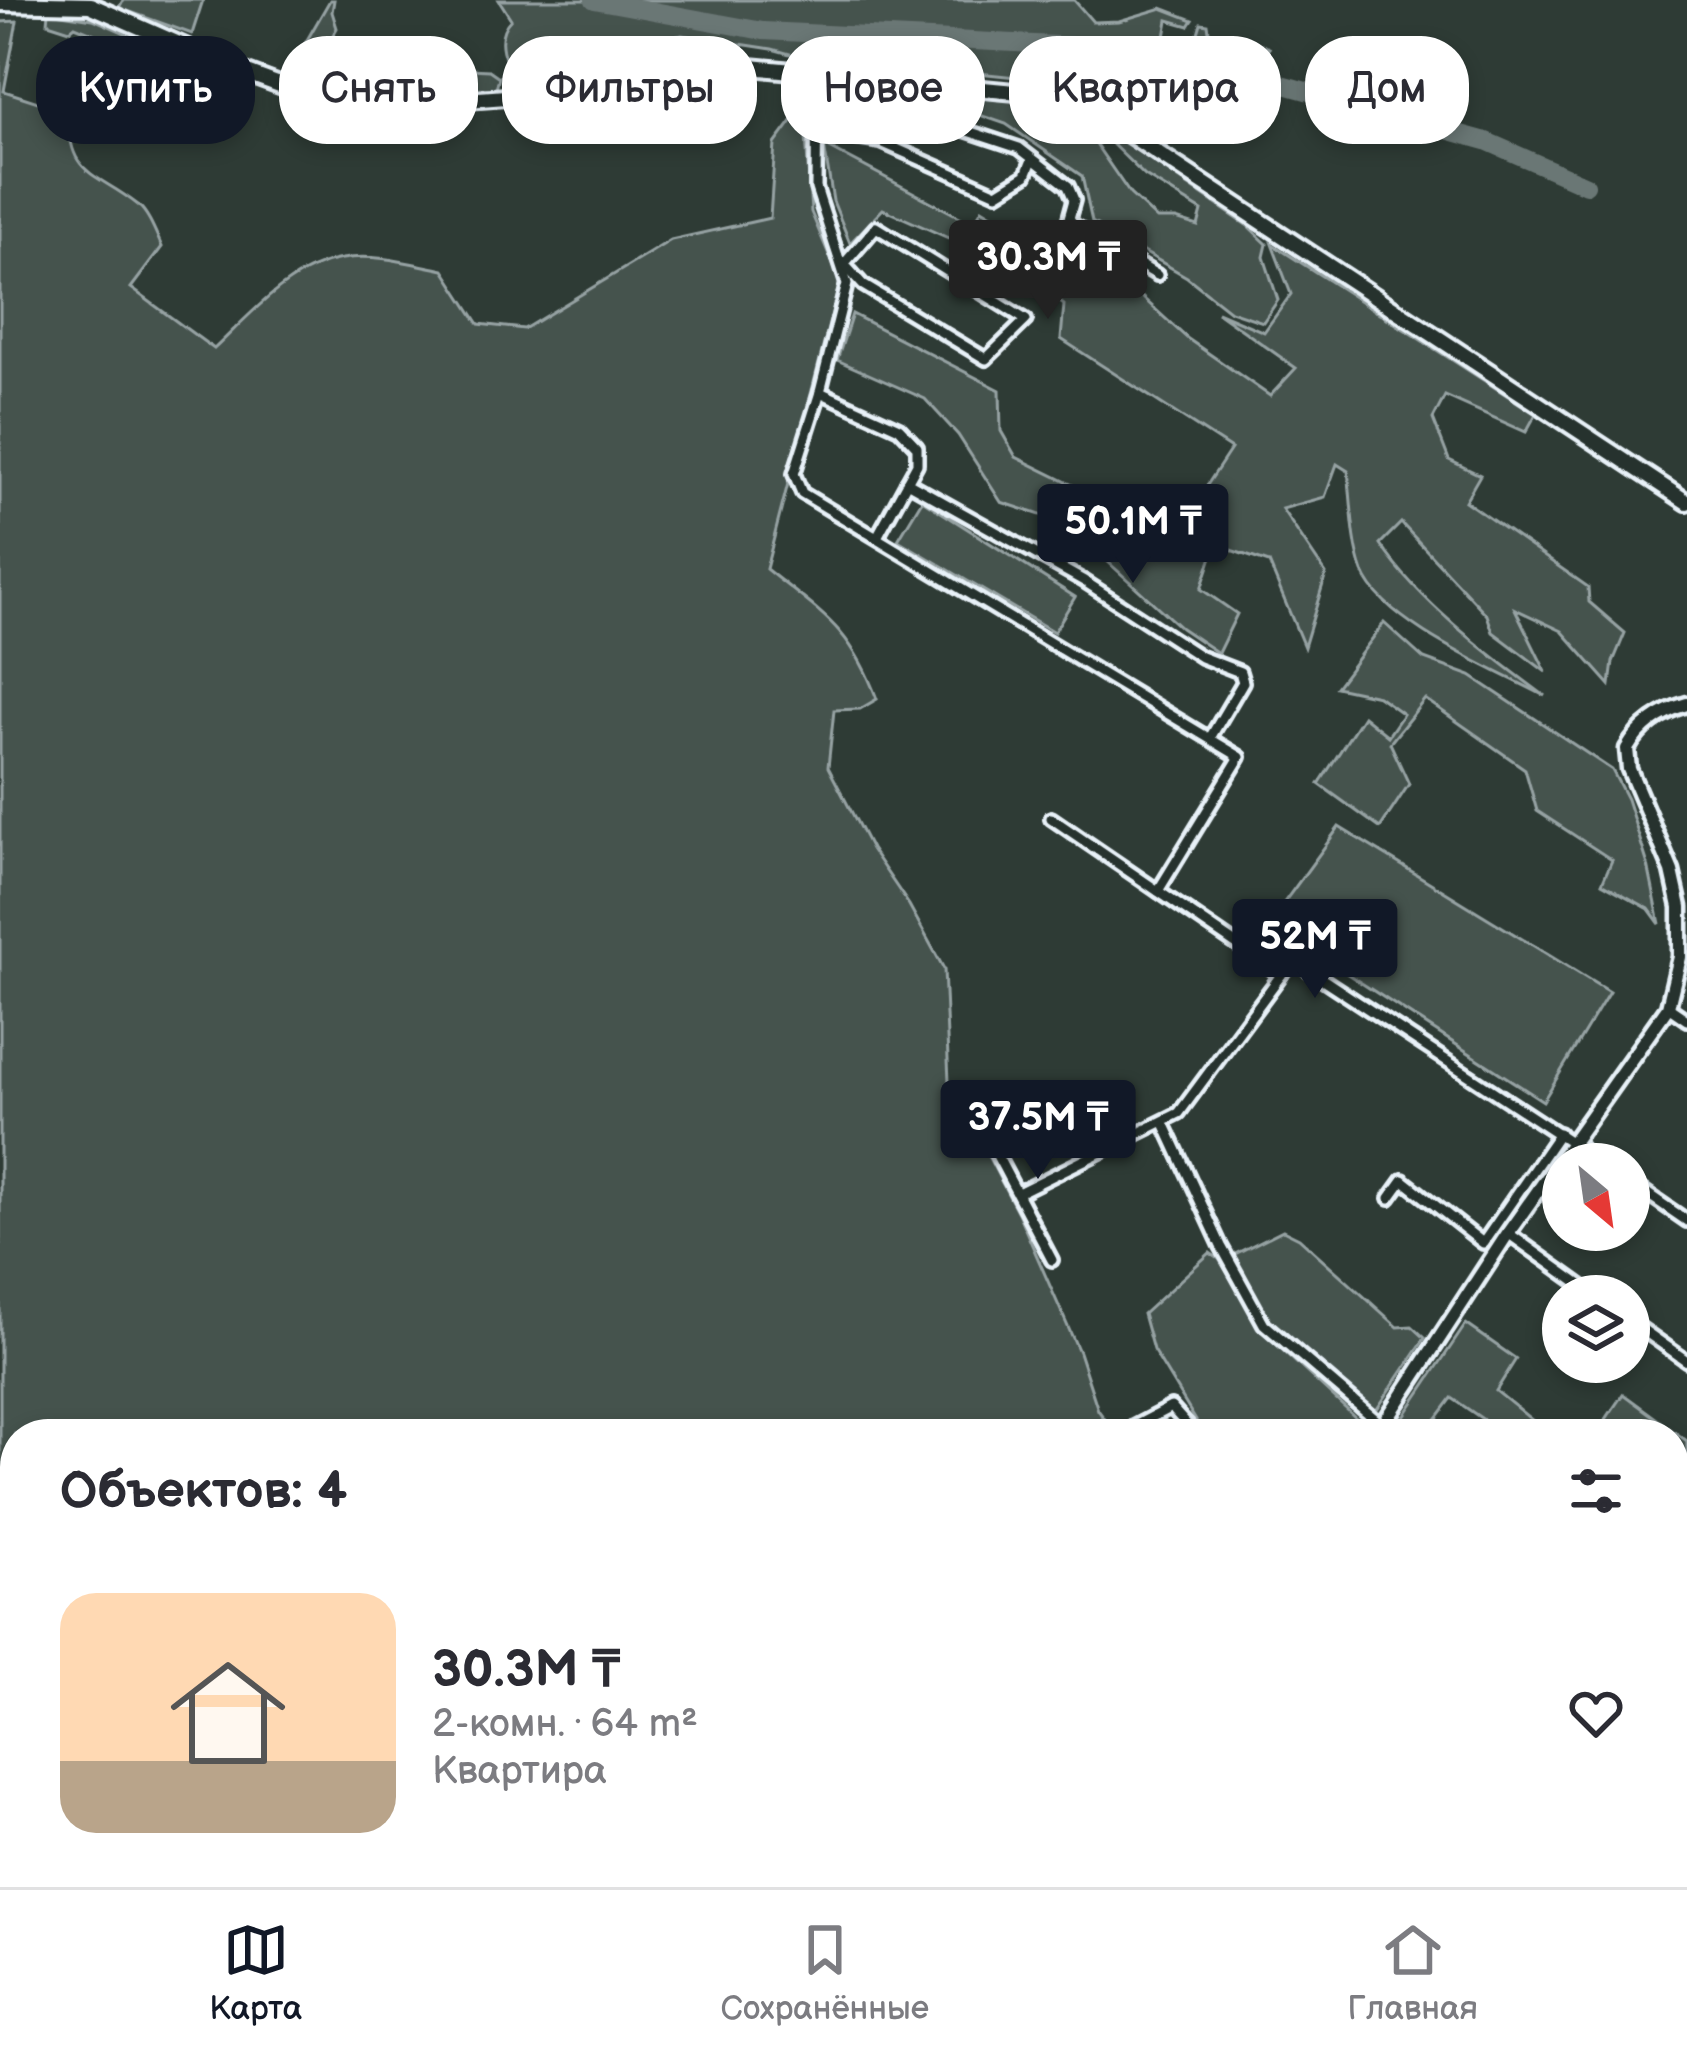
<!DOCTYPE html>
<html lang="ru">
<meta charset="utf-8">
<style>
body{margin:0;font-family:"Balsamiq Sans",sans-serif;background:#f7f7f7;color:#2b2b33;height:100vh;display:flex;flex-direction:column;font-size:45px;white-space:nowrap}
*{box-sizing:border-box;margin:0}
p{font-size:39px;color:#7c7c81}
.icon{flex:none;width:66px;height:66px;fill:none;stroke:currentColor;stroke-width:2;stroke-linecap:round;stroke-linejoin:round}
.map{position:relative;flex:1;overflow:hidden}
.side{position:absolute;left:0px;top:1419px;width:1689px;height:468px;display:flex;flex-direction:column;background:#fff;border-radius:48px 48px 0 0;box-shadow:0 6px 18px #0003}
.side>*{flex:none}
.hud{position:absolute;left:36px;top:36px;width:1617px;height:108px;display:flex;gap:24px}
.needle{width:78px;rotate:151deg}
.buttons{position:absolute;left:1542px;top:1143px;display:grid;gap:24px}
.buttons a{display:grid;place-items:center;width:108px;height:108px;border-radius:50%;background:#fff;box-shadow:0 6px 18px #0003;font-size:60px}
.price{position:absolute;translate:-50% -102px;padding:0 27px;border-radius:12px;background:#111827;color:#fff;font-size:39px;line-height:78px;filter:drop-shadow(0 3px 6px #0008)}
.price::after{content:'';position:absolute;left:50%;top:72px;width:36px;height:27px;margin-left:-18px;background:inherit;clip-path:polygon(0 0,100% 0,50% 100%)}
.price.on{background:#222;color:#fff}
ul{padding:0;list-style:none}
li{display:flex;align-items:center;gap:36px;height:300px;padding:0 60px}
li span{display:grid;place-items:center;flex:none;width:336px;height:240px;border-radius:36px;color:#555}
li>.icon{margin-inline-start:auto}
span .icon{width:144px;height:144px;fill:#fffc;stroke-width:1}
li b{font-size:51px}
h2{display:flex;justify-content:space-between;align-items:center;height:144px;padding:0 60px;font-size:51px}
.tag{padding:0 42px;border-radius:48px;background:#fff;box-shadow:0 6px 18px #0003;font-size:42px;line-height:108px}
.tag.on{background:#111827;color:#fff}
.tab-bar{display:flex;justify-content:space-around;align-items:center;height:168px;border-top:3px solid #e1e1e2;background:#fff;font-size:33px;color:#7c7c81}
.tab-bar a{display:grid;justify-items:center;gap:6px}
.tab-bar .on{color:#111827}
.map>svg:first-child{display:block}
.green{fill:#45524e;stroke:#96a2a3;stroke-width:3}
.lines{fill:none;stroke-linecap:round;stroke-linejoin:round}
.river{stroke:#6b7775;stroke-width:18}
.minor-casing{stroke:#e8f1f8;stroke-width:18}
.tertiary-casing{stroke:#e8f1f8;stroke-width:21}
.secondary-casing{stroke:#e8f1f8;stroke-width:22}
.minor{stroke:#26332d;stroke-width:9}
.tertiary{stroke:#26332d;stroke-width:12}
.secondary{stroke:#26332d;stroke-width:14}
</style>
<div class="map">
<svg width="1687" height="1887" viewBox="0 0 1687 1887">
<rect width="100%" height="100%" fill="#2e3b35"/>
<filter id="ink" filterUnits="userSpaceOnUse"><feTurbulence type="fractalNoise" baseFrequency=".00833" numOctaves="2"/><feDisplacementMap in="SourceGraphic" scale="24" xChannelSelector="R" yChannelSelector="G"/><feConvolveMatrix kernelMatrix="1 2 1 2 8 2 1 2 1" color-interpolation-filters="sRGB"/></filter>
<g filter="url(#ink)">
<g class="green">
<path d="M123,0h80l-11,34 -73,-26z"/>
<path d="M330,0h4l-2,12 5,16 -7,12 -17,7 -5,14c24,18 46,20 75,14l6,-10 100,5 10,7 -3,12 -157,-6 -51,-10z"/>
<path d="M499,0h575l19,22 26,-1 43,-13 31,12 -4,6 -21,-6 -3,17 31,3 5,-17 7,1 3,22 28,8 8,-17 22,11 -26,34 -92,-12 -13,52 -52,-29 -50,-14 -97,-10 -9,-13 -71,-4 -44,9 -43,-12 -90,-14 -46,10 -118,40c-12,-21 -26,-47 -7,-66z"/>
<path d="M49,12l44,7 120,53 -4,5 -48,-20 -7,1 -79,-32 -5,4 -22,-7z"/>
<path d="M17,21l-13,70 65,21c-2,66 27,59 69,93 11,9 18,29 24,42l-31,41 83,61c36,-34 76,-82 128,-90 33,-6 70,5 102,11l35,54 45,5 147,-89 99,-22 5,-74 29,-39 7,107 29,69 -74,288c57,46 84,58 111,130l-17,10 -26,1 -6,57 43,82 38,56 35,64 5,113 69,131 61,139 19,58 18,24h-1101v438h539l8,15h-562v-1865z"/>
<path d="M966,96l57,3 35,7 19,11 53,77 27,25h19l22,7 4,-15 -57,-35 -42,-41 -2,-9 147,100 19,18 -3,13 14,43 -15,22 -33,-11 -43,-34 -95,-55 -10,-46 -76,-52 -41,-14 -8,-10z"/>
<path d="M824,145l149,79 9,-15 109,66 8,-17 89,81 82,57 26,-28 -79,-56 47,20 27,-38 -19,-50 264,170 -10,18 -81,-36 -12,23 16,41 31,15 -15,26 123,86 1,15 36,31 -12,29 -3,23 -48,-54 -47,-22 31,63 -53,-40 -6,-17 -86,-92 -21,21c41,60 106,108 165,152 -49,-26 -161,-72 -182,-124 -11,-30 -11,-69 -15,-101l-11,-7 -12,33 -43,12 44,65 -22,73 -35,-84 -53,-18 -15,44 36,25 -19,39 -37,-25 -116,-105 -64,-21 -43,-67 -33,-36 -88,-39 15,-46 148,76 1,41 15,26 158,78 57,-86 -170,-110 3,-34 -48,-37 -133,-59 -33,34 -17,-42z"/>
<path d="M922,500l153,97 -21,35 -156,-92z"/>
<path d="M1384,623l40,36 47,17 141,94 15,29 21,66 12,59 -11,-15 -47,-26 10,-23 -75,-49 -12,-42 -100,-70 -35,44 19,41 -29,44 -61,-44 44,-68 25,20 15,-22 -25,-18 -42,-9z"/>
<path d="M1339,827l270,165 -66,109 -274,-178z"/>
<path d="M1283,1230l16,8 99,89 14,-1 13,12 -50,74 -107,-94 -37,-62z"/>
<path d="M1210,1253l9,6 44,73 95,88 -10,14h-144l-51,-84 -10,-36z"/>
<path d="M1466,1324l50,35 -20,32 53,43h-59l4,-7 -42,-29 -27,36h-33z"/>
<path d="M1623,1394l64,47v34l-13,-9v-32h-78z"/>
<path d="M1674,1653l13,10v224h-10l-19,-15h16z"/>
<path d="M1147,1872h205l-1,15h-181z"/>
<path d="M1441,1872h66l17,15h-86z"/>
</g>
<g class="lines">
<path class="river" d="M594,0l169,31 314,15 132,18 277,77 100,44"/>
<defs>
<g id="minor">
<path d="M817,74l-1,114 31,96 -27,108 -26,82 8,19 438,264 -82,134"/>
<path d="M817,103l87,7 115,38 49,38 6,14 -5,18 5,7 83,50"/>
<path d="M816,124l26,12 39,6 116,51 29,-18 6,-15"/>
<path d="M876,227l150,93 -40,39 -123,-74 -19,-21z"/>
<path d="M820,392l79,36 18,19v17l-40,73"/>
<path d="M907,482l177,99 117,76 39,15 3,10 -33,56"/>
<path d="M1051,818l230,157 11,-16 312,205"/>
<path d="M1668,1007l19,13"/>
<path d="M1164,1123l57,123 43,78 118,101"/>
<path d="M982,1127l70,133"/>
<path d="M1629,1181l58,40"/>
<path d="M1018,1193l161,-80 102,-138"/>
<path d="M1390,1198l13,-18 80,63 76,-110"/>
<path d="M1508,1233l88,63"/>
<path d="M1629,1320l58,41"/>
<path d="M1137,1434l-4,-7 38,-20 24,27"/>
<path d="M1674,1539l13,-19"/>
<path d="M1674,1641l13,9"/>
</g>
<g id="tertiary">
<path d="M1377,1434l131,-201 160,-226 12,-50v-50l-8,-36 -43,-102 -2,-20c13,-23 35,-38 60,-45"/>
<path d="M1428,1872l1,15"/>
</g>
<path id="secondary" d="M0,3l90,2 141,62 65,24 35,4 109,7 66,-5 157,-33 34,-2 340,32 31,7 35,16 584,385"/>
</defs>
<use href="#minor" class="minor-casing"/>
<use href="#tertiary" class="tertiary-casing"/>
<use href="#secondary" class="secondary-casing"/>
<use href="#minor" class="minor"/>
<use href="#tertiary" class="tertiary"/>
<use href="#secondary" class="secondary"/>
</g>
</g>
</svg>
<div class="buttons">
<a><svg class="needle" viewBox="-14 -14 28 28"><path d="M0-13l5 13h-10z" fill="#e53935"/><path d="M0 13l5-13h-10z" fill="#7c7c81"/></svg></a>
<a><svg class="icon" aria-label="layers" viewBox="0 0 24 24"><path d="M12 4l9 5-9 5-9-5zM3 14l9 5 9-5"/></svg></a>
</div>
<b class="price on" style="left:1048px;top:322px">30.3M ₸</b>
<b class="price" style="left:1133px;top:586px">50.1M ₸</b>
<b class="price" style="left:1315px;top:1001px">52M ₸</b>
<b class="price" style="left:1038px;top:1182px">37.5M ₸</b>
<div class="hud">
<a class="tag on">Купить</a>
<a class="tag">Снять</a>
<a class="tag">Фильтры</a>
<a class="tag">Новое</a>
<a class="tag">Квартира</a>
<a class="tag">Дом</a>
</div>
<section class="side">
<h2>Объектов: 4<svg class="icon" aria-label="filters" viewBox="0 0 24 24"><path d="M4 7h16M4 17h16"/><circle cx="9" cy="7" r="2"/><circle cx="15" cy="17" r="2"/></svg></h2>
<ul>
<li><span style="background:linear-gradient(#ffd9b3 70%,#b9a48a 0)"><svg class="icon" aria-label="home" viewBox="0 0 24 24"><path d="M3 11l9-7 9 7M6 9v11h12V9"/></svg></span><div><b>30.3M ₸</b><p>2-комн. · 64 m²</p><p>Квартира</p></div><svg class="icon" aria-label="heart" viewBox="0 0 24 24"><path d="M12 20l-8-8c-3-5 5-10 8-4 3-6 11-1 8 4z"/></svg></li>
</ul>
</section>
</div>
<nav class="tab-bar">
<a class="on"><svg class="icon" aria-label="map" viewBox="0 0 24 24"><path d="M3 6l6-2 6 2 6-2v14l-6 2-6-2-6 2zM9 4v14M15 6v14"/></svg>Карта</a>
<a><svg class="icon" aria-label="saved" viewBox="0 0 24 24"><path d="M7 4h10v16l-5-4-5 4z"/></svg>Сохранённые</a>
<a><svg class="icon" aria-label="home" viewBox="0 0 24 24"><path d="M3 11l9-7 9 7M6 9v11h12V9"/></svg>Главная</a>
</nav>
